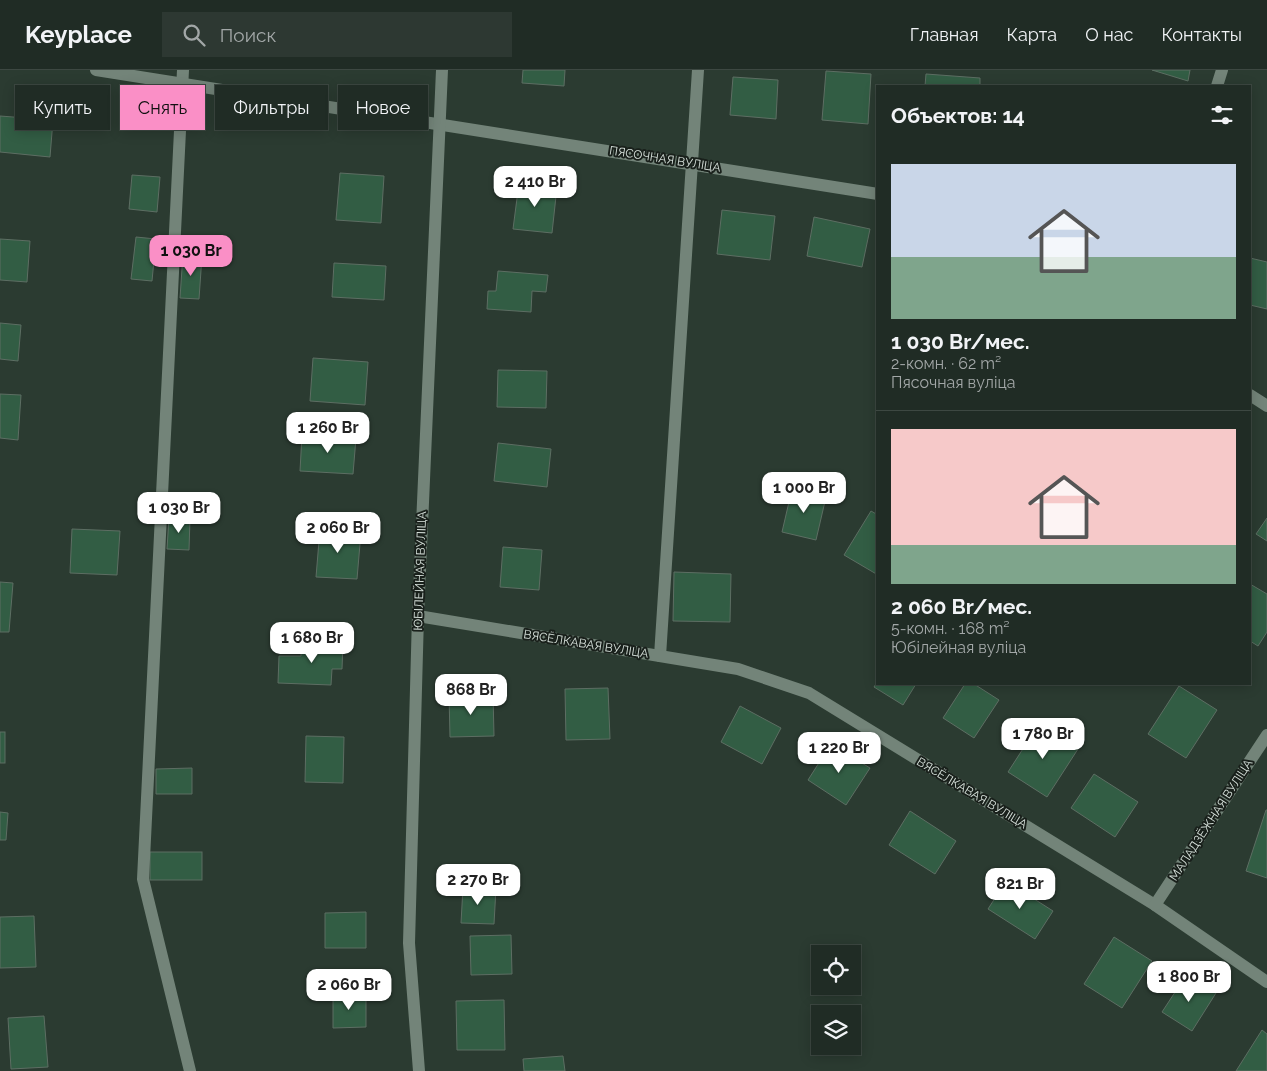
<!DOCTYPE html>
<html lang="ru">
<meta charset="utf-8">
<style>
body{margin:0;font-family:Raleway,sans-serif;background:#2d3832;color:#f1f3f6;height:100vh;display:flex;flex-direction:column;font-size:19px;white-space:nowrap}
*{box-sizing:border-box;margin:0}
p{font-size:16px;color:#a2a7a7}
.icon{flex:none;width:28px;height:28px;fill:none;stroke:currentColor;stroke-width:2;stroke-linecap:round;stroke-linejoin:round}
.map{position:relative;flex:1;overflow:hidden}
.side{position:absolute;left:876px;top:15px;width:375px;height:600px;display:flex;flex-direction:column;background:#202c25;border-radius:0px;box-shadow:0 2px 12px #0003,0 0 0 1px #3d4842}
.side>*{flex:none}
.guide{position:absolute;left:15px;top:15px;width:475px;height:45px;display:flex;gap:10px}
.buttons{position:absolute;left:811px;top:875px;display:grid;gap:10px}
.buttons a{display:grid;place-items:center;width:50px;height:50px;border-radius:0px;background:#202c25;box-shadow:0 2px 12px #0003,0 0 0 1px #3d4842;font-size:25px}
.price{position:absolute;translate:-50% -42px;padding:0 11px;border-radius:10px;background:#fff;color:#222;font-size:16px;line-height:32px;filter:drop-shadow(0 1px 2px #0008)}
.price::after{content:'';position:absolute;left:50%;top:30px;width:15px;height:11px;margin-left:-8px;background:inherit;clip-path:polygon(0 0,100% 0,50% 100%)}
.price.active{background:#fa8fc6;color:#111}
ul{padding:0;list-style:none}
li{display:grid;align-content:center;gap:10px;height:265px;padding:0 15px}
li+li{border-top:1px solid #3d4842}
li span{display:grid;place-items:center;height:155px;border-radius:0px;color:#555}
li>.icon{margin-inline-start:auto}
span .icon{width:90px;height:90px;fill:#fffc;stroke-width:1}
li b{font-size:21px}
h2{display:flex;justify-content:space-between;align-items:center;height:60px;padding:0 15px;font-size:21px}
.chip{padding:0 18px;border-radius:0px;background:#202c25;box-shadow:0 2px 12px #0003,0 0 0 1px #3d4842;font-size:18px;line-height:45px}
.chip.active{background:#fa8fc6;color:#111}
header{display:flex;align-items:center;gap:30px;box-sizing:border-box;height:70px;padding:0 25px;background:#202c25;border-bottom:1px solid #3d4842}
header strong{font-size:24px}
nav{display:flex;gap:28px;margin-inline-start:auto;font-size:18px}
.search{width:350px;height:45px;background:#2d3832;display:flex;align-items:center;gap:12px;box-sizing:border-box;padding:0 18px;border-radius:0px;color:#a2a7a7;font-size:19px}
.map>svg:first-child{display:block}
.building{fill:#325d44;stroke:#5d6e63}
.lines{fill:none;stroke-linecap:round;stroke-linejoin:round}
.service{stroke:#738479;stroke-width:12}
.minor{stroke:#738479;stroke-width:12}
.labels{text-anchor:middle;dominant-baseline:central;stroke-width:4;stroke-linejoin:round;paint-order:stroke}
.street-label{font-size:12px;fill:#d9e3dd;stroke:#19201b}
</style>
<header>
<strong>Keyplace</strong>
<div class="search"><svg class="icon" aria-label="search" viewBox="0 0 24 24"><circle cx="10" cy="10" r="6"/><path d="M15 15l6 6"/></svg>Поиск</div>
<nav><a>Главная</a><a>Карта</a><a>О нас</a><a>Контакты</a></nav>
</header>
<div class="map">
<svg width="1267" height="1001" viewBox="0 0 1267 1001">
<rect width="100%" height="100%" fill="#2b3b31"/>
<g class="building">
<path d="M523,0h42l-1,16 -42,-3z"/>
<path d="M1152,0h38l-2,11z"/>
<path d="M826,1l45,3 -3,50 -46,-4z"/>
<path d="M926,4l54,4v8h-55z"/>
<path d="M733,7l45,3 -2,39 -46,-4z"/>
<path d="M0,46l53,4 -3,37 -50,-5z"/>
<path d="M340,103l44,3 -3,47 -45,-3z"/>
<path d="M132,105l28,2 -3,35 -28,-3z"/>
<path d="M519,113l38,4 -5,46 -39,-4z"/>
<path d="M722,140l53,6 -5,44 -53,-6z"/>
<path d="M814,147l56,12 -8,38 -55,-11z"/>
<path d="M136,167l20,2 -4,42 -21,-2z"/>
<path d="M0,169l30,2 -3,41 -27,-2z"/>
<path d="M183,184l19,2 -3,43 -19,-1z"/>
<path d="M1250,188l17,4v47l-17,-4z"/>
<path d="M334,193l52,3 -2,34 -52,-3z"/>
<path d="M498,201l50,4 -2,17 -14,-1 -1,21 -44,-3 1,-18h8z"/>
<path d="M0,253l21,2 -3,36 -18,-2z"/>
<path d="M313,288l55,4 -3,43 -55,-4z"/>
<path d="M498,300l49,1 -1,37 -49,-1z"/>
<path d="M0,324l21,1 -3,45 -18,-2z"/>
<path d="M302,365l54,3 -3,36 -53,-3z"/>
<path d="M498,373l53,6 -4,38 -53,-6z"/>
<path d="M792,419l34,8 -10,43 -34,-8z"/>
<path d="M871,441l7,4v60l-34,-20z"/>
<path d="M169,447l21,1 -1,32 -22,-1z"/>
<path d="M1267,448v23l-11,-7z"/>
<path d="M72,459l48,2 -3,44 -47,-2z"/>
<path d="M320,459l41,3 -4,47 -41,-2z"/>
<path d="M503,477l39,3 -3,40 -39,-3z"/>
<path d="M674,502l57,2 -1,48 -57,-1z"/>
<path d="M0,512l13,1 -4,49h-9z"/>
<path d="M1250,514l17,10v38l-9,14 -8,-5z"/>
<path d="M301,571l42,1 -1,27h-10l-1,16 -53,-2 1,-27h22z"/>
<path d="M878,611v3h38l-13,21 -29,-18z"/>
<path d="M965,614h9l25,16 -25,38 -31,-20z"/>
<path d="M1179,616l38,24 -31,48 -38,-24z"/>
<path d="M608,618l2,51 -44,1 -1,-51z"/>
<path d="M493,624l1,42 -44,1 -1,-42z"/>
<path d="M740,636l41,22 -19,36 -41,-22z"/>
<path d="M1039,654l39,25 -31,48 -39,-25z"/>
<rect x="0" y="662" width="5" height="31"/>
<path d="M306,666l38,1 -1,46 -38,-1z"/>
<path d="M831,674l39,24 -24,37 -38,-25z"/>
<path d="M192,698v26h-36v-25z"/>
<path d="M1094,704l44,28 -23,35 -44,-29z"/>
<path d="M1266,740h1v68l-21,-7z"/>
<path d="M910,741l46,30 -21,33 -46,-29z"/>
<path d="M0,742l8,1 -2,27h-6z"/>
<rect x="150" y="782" width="52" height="28"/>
<path d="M1006,811l47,30 -18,28 -47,-30z"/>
<path d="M463,817l33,1 -2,36 -33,-1z"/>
<path d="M366,842v36h-41v-35z"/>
<path d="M34,846l2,51 -36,1v-51z"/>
<path d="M511,865l1,39 -41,1 -1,-39z"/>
<path d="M1114,867l38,24 -30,47 -38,-24z"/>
<path d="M1187,904l29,19 -24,38 -30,-19z"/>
<path d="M366,924v33l-33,1v-33z"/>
<path d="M504,930l1,50h-48l-1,-49z"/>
<path d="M44,946l4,51 -37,2 -3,-51z"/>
<path d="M1262,960l5,4v37h-31z"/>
<path d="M563,986l2,15h-41l-1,-12z"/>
</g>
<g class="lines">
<g class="service">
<path d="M183,0l-40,809 47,192"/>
<path d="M660,586l38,-586"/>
</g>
<g class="minor">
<path d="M96,0l782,124"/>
<path d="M1217,16l5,-16"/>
<path d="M1250,325l17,11"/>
<path d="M418,546l320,53 71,24 346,212 112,77"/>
<path d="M1155,835l112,-170"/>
<path d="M419,1001l-10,-128 9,-327 24,-546"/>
</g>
</g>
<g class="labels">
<g class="street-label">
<text transform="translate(665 89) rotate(9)">ПЯСОЧНАЯ ВУЛІЦА</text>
<text transform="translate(420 501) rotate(-88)">ЮБІЛЕЙНАЯ ВУЛІЦА</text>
<text transform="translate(586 574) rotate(9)">ВЯСЁЛКАВАЯ ВУЛІЦА</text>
<text transform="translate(972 723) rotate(31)">ВЯСЁЛКАВАЯ ВУЛІЦА</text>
<text transform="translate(1211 750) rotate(-57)">МАЛАДЗЁЖНАЯ ВУЛІЦА</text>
</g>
</g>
</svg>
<div class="buttons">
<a><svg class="icon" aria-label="locate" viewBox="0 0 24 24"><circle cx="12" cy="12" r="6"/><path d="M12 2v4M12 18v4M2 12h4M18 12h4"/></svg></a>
<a><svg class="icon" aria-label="layers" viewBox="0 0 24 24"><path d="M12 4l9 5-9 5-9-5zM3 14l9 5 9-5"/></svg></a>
</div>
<b class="price" style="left:535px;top:138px">2 410 Br</b>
<b class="price active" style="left:191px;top:207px">1 030 Br</b>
<b class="price" style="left:328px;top:384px">1 260 Br</b>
<b class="price" style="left:804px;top:444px">1 000 Br</b>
<b class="price" style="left:179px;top:464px">1 030 Br</b>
<b class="price" style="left:338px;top:484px">2 060 Br</b>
<b class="price" style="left:312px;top:594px">1 680 Br</b>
<b class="price" style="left:471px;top:646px">868 Br</b>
<b class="price" style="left:1043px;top:690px">1 780 Br</b>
<b class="price" style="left:839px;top:704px">1 220 Br</b>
<b class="price" style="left:478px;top:836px">2 270 Br</b>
<b class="price" style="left:1020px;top:840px">821 Br</b>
<b class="price" style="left:1189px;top:933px">1 800 Br</b>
<b class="price" style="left:349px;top:941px">2 060 Br</b>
<div class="guide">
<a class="chip">Купить</a>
<a class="chip active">Снять</a>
<a class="chip">Фильтры</a>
<a class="chip">Новое</a>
</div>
<section class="side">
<h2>Объектов: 14<svg class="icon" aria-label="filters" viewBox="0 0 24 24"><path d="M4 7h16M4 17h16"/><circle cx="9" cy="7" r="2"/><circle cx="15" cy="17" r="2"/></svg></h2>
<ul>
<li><span style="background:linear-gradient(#c9d6e8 60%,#7fa58c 0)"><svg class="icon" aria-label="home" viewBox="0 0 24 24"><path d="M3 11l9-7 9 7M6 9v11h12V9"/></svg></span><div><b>1 030 Br/мес.</b><p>2-комн. · 62 m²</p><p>Пясочная вуліца</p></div></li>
<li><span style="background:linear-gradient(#f6c9c9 75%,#7fa58c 0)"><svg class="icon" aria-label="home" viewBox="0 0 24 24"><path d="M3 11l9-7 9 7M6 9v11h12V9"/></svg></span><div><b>2 060 Br/мес.</b><p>5-комн. · 168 m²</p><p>Юбілейная вуліца</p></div></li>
</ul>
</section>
</div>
